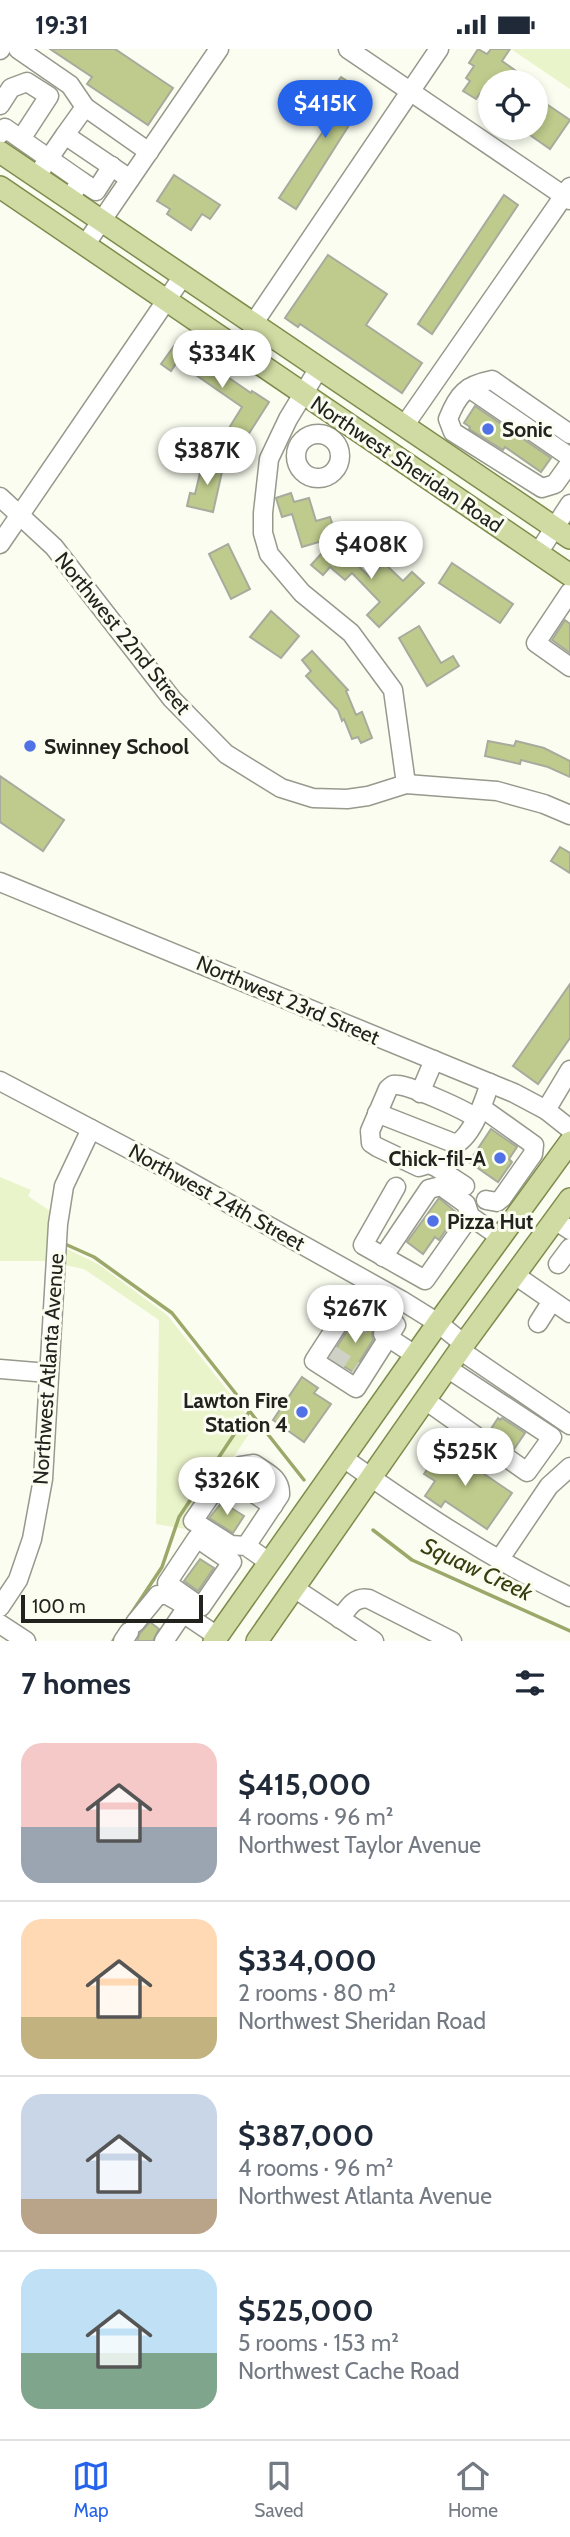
<!DOCTYPE html>
<meta charset="utf-8">
<style>
body{margin:0;font-family:Cabin,sans-serif;background:#f6f6f7;color:#1f2937;height:100vh;display:flex;flex-direction:column;font-size:26px;white-space:nowrap}
*{box-sizing:border-box;margin:0}
p{font-size:23px;color:#747a83}
.icon{flex:none;width:38px;height:38px;fill:none;stroke:currentColor;stroke-width:2;stroke-linecap:round;stroke-linejoin:round}
.map{position:relative;height:1592px;overflow:hidden}
.sheet{display:flex;flex-direction:column;background:#fff;flex:1}
.sheet>*{flex:none}
.controls{position:absolute;left:478px;top:21px;display:grid;gap:14px}
.controls a{display:grid;place-items:center;width:70px;height:70px;border-radius:50%;background:#fff;box-shadow:0 4px 10px #0003;font-size:35px}
.scale{position:absolute;left:21px;bottom:18px;width:182px;box-sizing:border-box;padding-left:7px;border:4px solid #22231e;border-top:0;font-size:19px;line-height:24px;white-space:nowrap;color:#22231e;-webkit-text-stroke:5px #fafdf0;paint-order:stroke}
.price{position:absolute;translate:-50% -60px;padding:0 16px;border-radius:24px;background:#fff;color:#222;font-size:23px;line-height:46px;filter:drop-shadow(0 2px 4px #0008)}
.price::after{content:'';position:absolute;left:50%;top:42px;width:21px;height:16px;margin-left:-10px;background:inherit;clip-path:polygon(0 0,100% 0,50% 100%)}
.price.selected{background:#2563eb;color:#fff}
ul{padding:0;list-style:none}
li{display:flex;align-items:center;gap:21px;height:175px;padding:0 21px}
li+li{border-top:2px solid #e0e1e3}
li span{display:grid;place-items:center;flex:none;width:196px;height:140px;border-radius:21px;color:#555}
li>.icon{margin-inline-start:auto}
span .icon{width:84px;height:84px;fill:#fffc;stroke-width:1}
li b{font-size:30px}
h2{display:flex;justify-content:space-between;align-items:center;height:84px;padding:0 21px;font-size:30px}
.status{display:flex;justify-content:space-between;align-items:center;height:49px;padding:0 35px;background:#fff;direction:ltr}
.status svg{height:19px;fill:currentColor}
.dock{display:flex;justify-content:space-around;align-items:center;height:98px;border-top:2px solid #e0e1e3;background:#fff;font-size:19px;color:#747a83}
.dock a{display:grid;justify-items:center;gap:4px}
.dock .selected{color:#2563eb}
.map>svg:first-child{display:block}
.green{fill:#eaf4ca}
.lines{fill:none;stroke-linecap:round;stroke-linejoin:round}
.stream{stroke:#9ba86a;stroke-width:3.5}
.building{fill:#becb8c;stroke:#a7aa9d;stroke-width:2}
.minor-tunnel{stroke:#cfd1c6;stroke-width:18;stroke-dasharray:18 9;stroke-linecap:butt}
.minor-casing{stroke:#96998c;stroke-width:21}
.major-casing{stroke:#7f8b4d;stroke-width:24}
.minor{stroke:#fff;stroke-width:18}
.major{stroke:#d0dba3;stroke-width:21}
.poi-dot{fill:#5072e6;stroke:#fafdf0;stroke-width:2.5}
.labels{text-anchor:middle;dominant-baseline:central;stroke-width:6;stroke-linejoin:round;paint-order:stroke}
.poi-label{font-size:21px;font-weight:bold;fill:#22231e;stroke:#fafdf0;text-anchor:start}
.street-label{font-size:21px;fill:#22231e;stroke:#fafdf0}
.water-label{font-size:23px;font-style:italic;fill:#363e0e;stroke:#fafdf0}
</style>
<div class="status"><b>19:31</b><svg viewBox="0 0 49 12"><path d="M0 12V9h3v3zM5 12V6h3v6zM10 12V3h3v9zM15 12V0h3v12zM26 1h20v11H26zM47 4h2v5h-2z"/></svg></div>
<div class="map">
<svg width="570" height="1592" viewBox="0 0 570 1592">
<rect width="100%" height="100%" fill="#fafdf0"/>
<g class="green">
<path d="M511,0h59v40z"/>
<path d="M0,1128l31,13 -3,6 22,15 -3,32 16,4 35,17 69,51 88,110 -70,104 -29,-5 3,-204 -75,-51 -39,-8h-45z"/>
</g>
<g class="lines">
<g class="stream">
<path d="M65,1195l29,13 78,56 132,167"/>
<path d="M373,1481l39,30 158,71"/>
<path d="M113,1592l49,-74 17,-50 70,-105"/>
</g>
</g>
<g class="building">
<path d="M50,0h65l58,39 -25,37 -61,-41 5,-7z"/>
<path d="M478,0l9,5 4,-5h19l-8,12 14,10 -7,11h-19v12l-7,-5 -7,10 -13,-8 7,-10 -4,-3 8,-12 -5,-3z"/>
<path d="M341,28l17,11 -3,3 13,9 -10,11 -62,98 -17,-11 51,-77 -8,-4 14,-22 -6,-3z"/>
<path d="M536,48l34,23 -20,29 -30,-21h16z"/>
<path d="M174,126l46,30 -10,14 -8,-5 -11,16 -24,-16 3,-5 -13,-8z"/>
<path d="M504,146l14,10 -86,129 -14,-10z"/>
<path d="M328,206l59,39 -21,31 56,38 -20,30 -102,-69 -2,3 -13,-9z"/>
<path d="M177,293l74,51 1,-2 17,11 -21,33 -5,-3 -8,13 -12,-7 19,-31 -65,-45 -6,9 -10,-7z"/>
<path d="M475,357l76,52 -10,14 -36,-25 -2,3 -34,-21 1,-2 -6,-4z"/>
<path d="M208,410l16,4 -11,49 -26,-6 3,-13 5,1 6,-25 5,1z"/>
<path d="M291,444l3,9 15,-4 7,23 14,-4 5,15 -10,3 4,4 -27,8 -10,-33 -10,3 -6,-19z"/>
<path d="M332,493l11,11 6,-6 10,9 -5,6 16,15 14,-14 19,18 9,-9 12,11 -45,44 -12,-12 13,-13 -28,-29 -7,7 -15,-13 -7,8 -12,-10z"/>
<path d="M228,495l22,45 -19,10 -22,-45z"/>
<path d="M452,514l61,41 -13,19 -61,-40z"/>
<path d="M271,562l28,25 -18,22 -31,-21z"/>
<path d="M565,571l5,4v29l-18,-13z"/>
<path d="M419,577l22,37 12,-7 6,10 -32,20 -28,-48z"/>
<path d="M312,602l36,39 -2,1 10,24 6,-3 10,26 -11,5 -3,-6 -6,2 -8,-20 -2,2 -4,-11 -32,-34 5,-5 -9,-11z"/>
<path d="M488,692l26,5 2,-5 28,7 26,13v16l-22,-10 -27,-7 -1,4 -35,-8z"/>
<path d="M0,727l64,44 -21,31 -43,-29z"/>
<path d="M560,798l10,6v20l-19,-12z"/>
<path d="M570,935v54l-32,46 -25,-18z"/>
<path d="M491,1080l26,18 -8,12 3,3 -14,20 -29,-20z"/>
<path d="M439,1149l18,15 -18,27 -4,-3 -12,17 -16,-12z"/>
<path d="M367,1267l11,8 -6,9 1,7 -20,32 -23,-14 20,-32h12z"/>
<path d="M302,1328l16,11 -4,5 17,11 -27,38 -31,-22z"/>
<path d="M498,1369l2,2 2,-2 23,15 -11,16 -25,-17z"/>
<path d="M443,1397l69,47 -25,36 -42,-28 -4,6 -16,-11 10,-15 -11,-7z"/>
<path d="M222,1453l22,14 -11,17 -24,-15z"/>
<path d="M200,1510l14,9 -16,23 -14,-10z"/>
<path d="M150,1573l9,7 -6,12h-16l3,-8z"/>
</g>
<g class="lines">
<g class="minor-tunnel">
<path d="M356,1267l27,18"/>
<path d="M331,1305l27,18"/>
</g>
<defs>
<g id="minor">
<path d="M18,0l52,36 15,22"/>
<path d="M348,0l222,151"/>
<path d="M0,1l1,-1"/>
<path d="M0,56l11,-17 16,-6 22,14 -28,43"/>
<path d="M0,85l5,-6 76,53 -12,18"/>
<path d="M65,86l20,-28 64,45"/>
<path d="M36,128l29,-42 65,44"/>
<path d="M81,132l15,10 16,-25"/>
<path d="M85,196l134,-196"/>
<path d="M253,275l186,-275"/>
<path d="M319,319l-31,51 -19,40 -6,54v20l6,21 33,39 49,40 42,57 13,94"/>
<path d="M469,339l101,69"/>
<path d="M404,377l166,-239"/>
<circle cx="318" cy="407" r="22"/>
<path d="M570,385l-78,-54c-26,5 -34,14 -44,39l5,13 89,56 13,-4 15,-21"/>
<path d="M0,448l54,50 118,152 54,55 55,34 32,10 34,1 21,-3 38,-12 91,7 47,13 26,11"/>
<path d="M0,495l183,-268"/>
<path d="M538,504l32,-49"/>
<path d="M570,543l-34,51 34,24"/>
<path d="M0,833l514,211 32,17 24,19"/>
<path d="M0,1032l167,88 234,131 37,23 26,21"/>
<path d="M420,1044l14,-33"/>
<path d="M482,1059l52,37 -1,9 -31,44 -5,4 -11,-2"/>
<path d="M546,1061l24,-40"/>
<path d="M377,1064l79,31c17,-9 28,-43 34,-61"/>
<path d="M465,1137l-29,-19 -7,-3 -10,3 -42,-20 -6,-4 -1,-12 18,-42c5,-4 4,-5 10,-4 16,2 65,24 78,33"/>
<path d="M396,1138l-33,58 62,35 45,-64"/>
<path d="M555,1171l15,10"/>
<path d="M383,1208l46,-68 12,-3 25,18 4,12 30,21"/>
<path d="M558,1215l12,-16"/>
<path d="M515,1226l55,38"/>
<path d="M347,1261l13,-12 32,21 4,6 -40,63 -42,-27 33,-51 9,6"/>
<path d="M538,1274l14,-22"/>
<path d="M383,1285l32,21"/>
<path d="M460,1301l110,75"/>
<path d="M0,1320l48,4"/>
<path d="M425,1351l102,72 25,-35 -105,-69"/>
<path d="M342,1408c73,52 147,101 228,140"/>
<path d="M240,1435l33,22"/>
<path d="M197,1489l35,24 -31,45 -34,-24z"/>
<path d="M246,1497l34,-51c1,-17 -13,-22 -26,-31l-13,2 -11,18 -19,11 -18,26 38,24 15,1 23,16"/>
<path d="M499,1511l50,-74 21,-19"/>
<path d="M294,1539l80,53"/>
<path d="M0,1558l18,-27 14,-41 11,-60 15,-255 6,-38 27,-57"/>
<path d="M340,1570c8,-11 14,-23 29,-20l83,42"/>
<path d="M135,1574l23,-28h9l14,8"/>
<path d="M0,1575l26,17"/>
<path d="M123,1592l6,-9"/>
<path d="M164,1592l19,-28 34,23"/>
</g>
<g id="major">
<path d="M0,103l570,386"/>
<path d="M0,138l570,388"/>
<path d="M214,1592l224,-318 132,-181"/>
<path d="M257,1592l207,-297 106,-145"/>
</g>
</defs>
<use href="#minor" class="minor-casing"/>
<use href="#major" class="major-casing"/>
<use href="#minor" class="minor"/>
<use href="#major" class="major"/>
</g>
<g class="poi-dot">
<circle cx="488" cy="380" r="7"/>
<circle cx="30" cy="697" r="7"/>
<circle cx="500" cy="1109" r="7"/>
<circle cx="433" cy="1172" r="7"/>
<circle cx="302" cy="1363" r="7"/>
</g>
<g class="labels">
<g class="poi-label">
<text x="502" y="380">Sonic</text>
<text x="44" y="697">Swinney School</text>
<text x="486" y="1109" text-anchor="end">Chick-fil-A</text>
<text x="447" y="1172">Pizza Hut</text>
<text x="288" y="1351" text-anchor="end">Lawton Fire<tspan x="288" dy="24">Station 4</tspan></text>
</g>
<g class="street-label">
<text transform="translate(407 415) rotate(34)">Northwest Sheridan Road</text>
<text transform="translate(123 584) rotate(51)">Northwest 22nd Street</text>
<text transform="translate(288 951) rotate(23)">Northwest 23rd Street</text>
<text transform="translate(217 1148) rotate(29)">Northwest 24th Street</text>
<text transform="translate(48 1320) rotate(-86)">Northwest Atlanta Avenue</text>
</g>
<g class="water-label">
<text transform="translate(477 1520) rotate(25)">Squaw Creek</text>
</g>
</g>
</svg>
<div class="controls">
<a><svg class="icon" aria-label="locate" viewBox="0 0 24 24"><circle cx="12" cy="12" r="6"/><path d="M12 2v4M12 18v4M2 12h4M18 12h4"/></svg></a>
</div>
<div class="scale">100 m</div>
<b class="price selected" style="left:325px;top:91px">$415K</b>
<b class="price" style="left:222px;top:341px">$334K</b>
<b class="price" style="left:207px;top:438px">$387K</b>
<b class="price" style="left:371px;top:532px">$408K</b>
<b class="price" style="left:355px;top:1296px">$267K</b>
<b class="price" style="left:465px;top:1439px">$525K</b>
<b class="price" style="left:227px;top:1468px">$326K</b>
</div>
<section class="sheet">
<h2>7 homes<svg class="icon" aria-label="filters" viewBox="0 0 24 24"><path d="M4 7h16M4 17h16"/><circle cx="9" cy="7" r="2"/><circle cx="15" cy="17" r="2"/></svg></h2>
<ul>
<li><span style="background:linear-gradient(#f6c9c9 60%,#9aa5b1 0)"><svg class="icon" aria-label="home" viewBox="0 0 24 24"><path d="M3 11l9-7 9 7M6 9v11h12V9"/></svg></span><div><b>$415,000</b><p>4 rooms · 96 m²</p><p>Northwest Taylor Avenue</p></div></li>
<li><span style="background:linear-gradient(#ffd9b3 70%,#c2b280 0)"><svg class="icon" aria-label="home" viewBox="0 0 24 24"><path d="M3 11l9-7 9 7M6 9v11h12V9"/></svg></span><div><b>$334,000</b><p>2 rooms · 80 m²</p><p>Northwest Sheridan Road</p></div></li>
<li><span style="background:linear-gradient(#c9d6e8 75%,#b9a48a 0)"><svg class="icon" aria-label="home" viewBox="0 0 24 24"><path d="M3 11l9-7 9 7M6 9v11h12V9"/></svg></span><div><b>$387,000</b><p>4 rooms · 96 m²</p><p>Northwest Atlanta Avenue</p></div></li>
<li><span style="background:linear-gradient(#bfe0f5 60%,#7fa58c 0)"><svg class="icon" aria-label="home" viewBox="0 0 24 24"><path d="M3 11l9-7 9 7M6 9v11h12V9"/></svg></span><div><b>$525,000</b><p>5 rooms · 153 m²</p><p>Northwest Cache Road</p></div></li>
</ul>
</section>
<nav class="dock">
<a class="selected"><svg class="icon" aria-label="map" viewBox="0 0 24 24"><path d="M3 6l6-2 6 2 6-2v14l-6 2-6-2-6 2zM9 4v14M15 6v14"/></svg>Map</a>
<a><svg class="icon" aria-label="saved" viewBox="0 0 24 24"><path d="M7 4h10v16l-5-4-5 4z"/></svg>Saved</a>
<a><svg class="icon" aria-label="home" viewBox="0 0 24 24"><path d="M3 11l9-7 9 7M6 9v11h12V9"/></svg>Home</a>
</nav>
